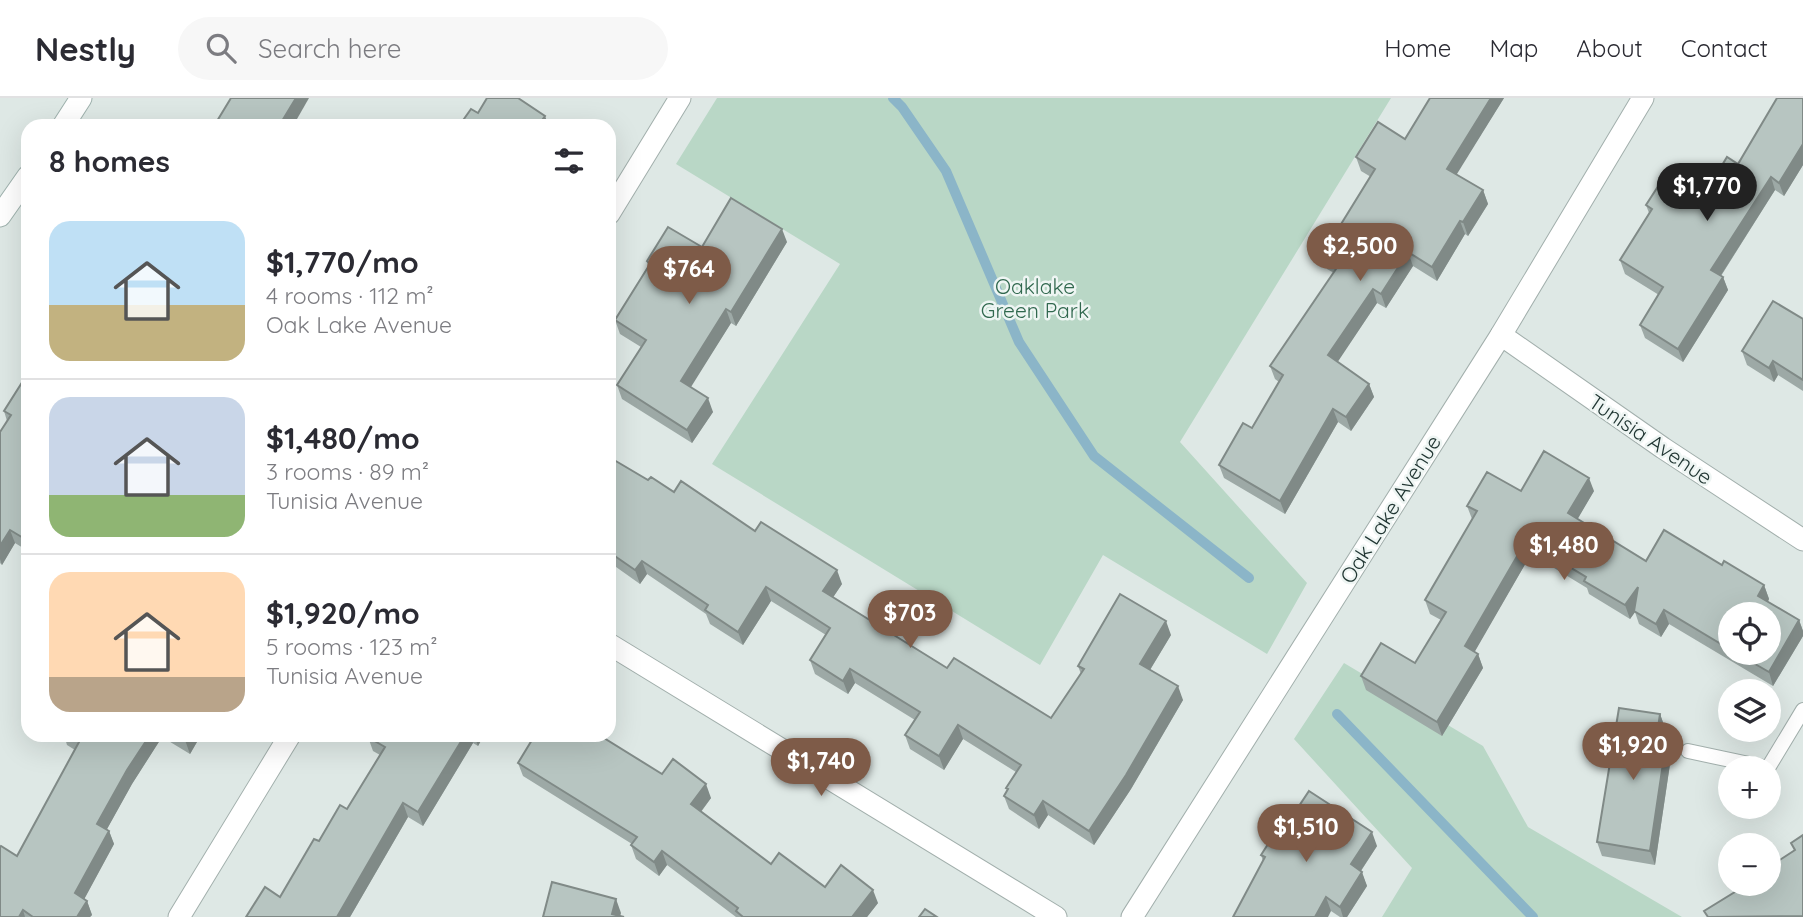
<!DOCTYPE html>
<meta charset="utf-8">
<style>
body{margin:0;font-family:Quicksand,sans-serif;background:#f7f7f7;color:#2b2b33;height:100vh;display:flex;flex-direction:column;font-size:26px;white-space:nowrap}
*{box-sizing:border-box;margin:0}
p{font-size:23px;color:#7c7c81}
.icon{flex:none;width:38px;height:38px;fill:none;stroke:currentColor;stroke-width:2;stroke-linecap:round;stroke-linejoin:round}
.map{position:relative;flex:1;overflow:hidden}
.side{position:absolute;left:21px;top:21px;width:595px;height:623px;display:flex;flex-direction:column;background:#fff;border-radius:21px;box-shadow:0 7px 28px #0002}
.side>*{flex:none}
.fabs{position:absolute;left:1718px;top:504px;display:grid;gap:14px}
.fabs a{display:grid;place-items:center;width:63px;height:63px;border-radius:50%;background:#fff;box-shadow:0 7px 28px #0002;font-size:35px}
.price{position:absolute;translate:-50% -60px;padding:0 16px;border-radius:24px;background:#7e5b48;color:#fff;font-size:23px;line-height:46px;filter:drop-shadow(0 2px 4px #0008)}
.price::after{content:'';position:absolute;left:50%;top:42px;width:21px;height:16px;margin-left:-10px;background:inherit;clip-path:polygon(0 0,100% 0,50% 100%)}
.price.current{background:#222;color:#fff}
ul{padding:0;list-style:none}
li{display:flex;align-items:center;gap:21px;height:175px;padding:0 28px}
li+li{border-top:2px solid #e1e1e2}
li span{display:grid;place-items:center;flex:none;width:196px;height:140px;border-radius:21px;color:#555}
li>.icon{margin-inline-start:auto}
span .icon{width:84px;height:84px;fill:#fffc;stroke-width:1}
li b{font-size:30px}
h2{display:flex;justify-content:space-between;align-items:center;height:84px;padding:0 28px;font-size:30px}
header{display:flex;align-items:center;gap:42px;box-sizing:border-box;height:98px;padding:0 35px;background:#fff;border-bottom:2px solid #e1e1e2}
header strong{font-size:33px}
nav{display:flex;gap:38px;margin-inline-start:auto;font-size:24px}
.search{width:490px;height:63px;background:#f7f7f7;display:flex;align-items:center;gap:18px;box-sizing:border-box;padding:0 24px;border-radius:38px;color:#7c7c81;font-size:26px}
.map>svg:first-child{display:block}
.green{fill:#b9d7c6}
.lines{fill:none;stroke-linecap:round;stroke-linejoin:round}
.stream{stroke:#8bb5c8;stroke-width:10}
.lane-casing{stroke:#a2afac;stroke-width:16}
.street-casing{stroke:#a2afac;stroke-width:23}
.secondary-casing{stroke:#9fb2ae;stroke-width:23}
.lane{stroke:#fff;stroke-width:14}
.street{stroke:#fff;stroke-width:21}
.secondary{stroke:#fff;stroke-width:21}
.wall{fill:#9da9a6;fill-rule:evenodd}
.shaded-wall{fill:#808a87}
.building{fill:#b7c5c1;stroke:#808a87;stroke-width:2}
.labels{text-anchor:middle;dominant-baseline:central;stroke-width:5;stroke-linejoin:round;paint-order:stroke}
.park-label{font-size:21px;fill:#30684e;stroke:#eef5f3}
.street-label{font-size:21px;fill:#213633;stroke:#eef5f3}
</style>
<header>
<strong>Nestly</strong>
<div class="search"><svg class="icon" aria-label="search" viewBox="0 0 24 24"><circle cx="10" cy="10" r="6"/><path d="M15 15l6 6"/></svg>Search here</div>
<nav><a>Home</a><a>Map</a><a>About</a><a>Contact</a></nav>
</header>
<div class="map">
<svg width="1803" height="819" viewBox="0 0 1803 819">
<rect width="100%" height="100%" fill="#dee8e5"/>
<g class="green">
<path d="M717,0h674l-211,344 127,141 -40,71 -164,-99 -63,110 -328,-201 128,-200 -164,-100z"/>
<path d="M1344,565l139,83 45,81 154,90h-300l30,-49 -118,-129z"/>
</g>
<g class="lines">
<g class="stream">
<path d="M893,0l9,9 44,64 73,171 75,114 155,122"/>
<path d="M1337,616l196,203"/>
</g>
<defs>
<path id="lane" d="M1688,653l80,17 35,-58"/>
<g id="street">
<path d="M609,116l71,-116"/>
<path d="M1501,237l162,113 140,92"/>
<path d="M609,546l447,273"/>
<path d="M179,819l111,-182"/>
<path d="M1132,819l369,-582 142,-237"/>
</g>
<g id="secondary">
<path d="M63,28l18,-28"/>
<path d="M0,118l28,-40"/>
</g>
</defs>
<use href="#lane" class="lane-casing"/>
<use href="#street" class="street-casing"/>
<use href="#secondary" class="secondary-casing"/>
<use href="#lane" class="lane"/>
<use href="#street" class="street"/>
<use href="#secondary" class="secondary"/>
</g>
<g class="wall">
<path d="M1430,0h74l-48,76 27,16 5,14 -20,32 -3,-2 -28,47 -24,-15 -27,42 -9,-5 -40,59 32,22 5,13 -23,34 -13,-9 -53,92 -61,-36 -5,-13 33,-37 27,-46 -4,-3 -5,-13 64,-93 -7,-4 -5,-14 49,-78 -10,-6 -5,-14 49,-18z"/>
<path d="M1803,0v67l-19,31 -9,-6 -54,86 2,1 5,13 -45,72 -38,-24 -5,-13 19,-30 -34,-21 -5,-14 29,-47 -3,-8 57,-8z"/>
<path d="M787,144l-51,84 -5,-3 -41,64 23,25 -21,31 -70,-44 -5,-14 24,-38 -21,-13 -5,-14 33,-54 -1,-5 55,-14z"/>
<path d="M1803,221v72l-25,-16 -4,7 -27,-17 -5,-14z"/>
<path d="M28,275v178l-13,-8 -13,22 -2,-2v-131l7,-11 -3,-10z"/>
<path d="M609,359l39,23 107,51 87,53 -9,13 114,71 104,50 30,-44 -3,-8 93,-31 -21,35 33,30 -52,89 -37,56 -46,-30 -9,14 -30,-20 -5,-13 3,-5 -1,-3 10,-16 -53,-33 -19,31 -34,-21 -5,-14 10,-15 -60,-37 -7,11 -33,-20 -5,-14 16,-25 -55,-34 -28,44 -33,-21 -4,-10 -59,-40 -7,10 -31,-22z"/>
<path d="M1521,393h73l-17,28 69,42 76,4 42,20 5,14 -1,3 31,18 4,11v5l-30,50 -104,-62 -8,13 -22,-13 -4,-12 -5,7 -41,-25 -2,-6 -56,-34 -57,98 4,2 5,14 -41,68 -76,-46 -5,-14 54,-13 26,-43 -11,-6 -5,-14 47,-81 -5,-13zM1731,516l38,39h-38z"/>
<path d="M1660,616l5,14 -4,22 9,14 -15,101 -53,-9 -5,-14z"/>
<path d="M64,637h137l-11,19 -28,-17 -30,47 -25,45 2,2 5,13 -30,55 3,2 5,14 -2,2h-90l17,-61 58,-106 -8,-5z"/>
<path d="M369,637h115l-6,11 -5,-3 -50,83 -15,-9 -58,100h-104l34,-20 39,-56 28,-32 33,-54 -7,-4 -5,-14z"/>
<path d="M518,665l144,11 49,24 -10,14 70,52 54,23 53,16 -11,14h-131l-69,-52 -8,11 -23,-17 -5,-14 1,-1 -109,-68z"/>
<path d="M1285,729l92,19 -16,25 6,15 -20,31h-7l-9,-6 -68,-50 -2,-6z"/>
</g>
<g class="shaded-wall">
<path d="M296,0h13l-16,28h-14z"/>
<path d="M1491,0h13l-52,84 -5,-13z"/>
<path d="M545,18l4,10h-11z"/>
<path d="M1803,46v21l-19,31 -5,-13z"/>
<path d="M1771,79l4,13 -59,93 -5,-13z"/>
<path d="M1483,92l5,14 -20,32 -5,-14z"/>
<path d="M1460,123l5,13 -28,47 -5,-14z"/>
<path d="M782,131l5,13 -51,84 -5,-14z"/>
<path d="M1408,154l5,14 -27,42 -5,-14z"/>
<path d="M1723,179l5,13 -45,72 -5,-13z"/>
<path d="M1373,191l4,14 -44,66 -5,-14z"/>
<path d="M726,211l5,14 -45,72 -5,-14z"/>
<path d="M1773,263l5,14 -4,7 -5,-14z"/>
<path d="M1369,286l5,13 -23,34 -5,-14z"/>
<path d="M708,300l5,14 -21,31 -5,-13z"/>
<path d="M1333,311l5,13 -53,92 -5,-13z"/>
<path d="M1589,380l5,13 -21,36 -5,-14z"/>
<path d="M10,432l5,13 -13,22 -2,-6v-13z"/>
<path d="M28,436v13l-3,-8z"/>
<path d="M1526,443l5,13 -61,106 -5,-14z"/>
<path d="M642,463l5,13 -7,10 -5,-14z"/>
<path d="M837,472l5,14 -14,21 -5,-14z"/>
<path d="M1764,487l5,14 -6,11 -5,-14z"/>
<path d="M766,489l5,14 -28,44 -5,-13z"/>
<path d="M1638,489l5,14 -13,18 -5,-14z"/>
<path d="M1664,512l5,14 -8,13 -5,-13z"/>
<path d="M1799,522l4,11v5l-30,50 -4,-14z"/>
<path d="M1166,523l5,14 -26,43 -5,-14z"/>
<path d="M1478,556l5,14 -41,68 -5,-14z"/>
<path d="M850,571l5,14 -7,11 -5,-13z"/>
<path d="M1178,588l5,14 -52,89 -37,56 -5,-14z"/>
<path d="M1660,616l5,14 -5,34 -5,-13z"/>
<path d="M958,627l5,14 -19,31 -5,-14z"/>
<path d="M150,637h11l1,2 -30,47 -30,54 -5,-14 30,-54z"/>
<path d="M188,637h13l-11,19 -5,-14z"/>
<path d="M465,637h5l3,8 -50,83 -5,-14z"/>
<path d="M474,637h10l-6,11z"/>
<path d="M1665,652l5,14 -15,101 -5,-14z"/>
<path d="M706,686l5,14 -15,20 -5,-14z"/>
<path d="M1043,703l5,14 -9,14 -5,-14z"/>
<path d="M403,705l5,14 -58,100h-13z"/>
<path d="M109,733l5,13 -34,63 -5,-14z"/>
<path d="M1372,734l5,14 -21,32 -5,-14z"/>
<path d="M662,753l5,14 -8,11 -5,-14z"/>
<path d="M1362,774l5,14 -20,31h-4l-3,-10z"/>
<path d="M873,792l5,13 -11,14h-15z"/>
<path d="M1326,799l5,14 -3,6h-13z"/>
<path d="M616,801l5,14 -1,4 -8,-3z"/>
<path d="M87,803l5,14 -2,2h-13z"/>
<path d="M23,812l2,7h-6z"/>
</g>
<g class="building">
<path d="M231,0h65l-17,28h-65z"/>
<path d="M487,0h31l27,18 -7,10h-79l12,-17 7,4z"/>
<path d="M1430,0h61l-44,71 36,21 -20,32 -3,-1 -28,46 -24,-15 -27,42 -8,-5 -45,66 41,29 -23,33 -13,-8 -53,92 -61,-36 24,-42 9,5 31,-53 -13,-9 68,-100 -16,-11 53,-86 -19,-12 22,-35 27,17z"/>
<path d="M1777,0h26v46l-24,39 -8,-6 -60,93 12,7 -45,72 -38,-24 23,-38 -43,-27 32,-51 -6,-4 20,-31 37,23 24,-40 11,7z"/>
<path d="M731,100l51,31 -51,83 -5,-3 -45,72 27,17 -21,32 -70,-45 29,-45 -31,-20 35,-56 -3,-3 21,-34 34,20z"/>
<path d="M1773,203l30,18v61l-30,-19 -4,7 -27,-17z"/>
<path d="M28,275v103l-2,4 2,1v53l-3,5 -15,-9 -10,16v-114l11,-17 -7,-4z"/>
<path d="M1544,353l45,27 -21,35 78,48 18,-31 58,35 2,-4 40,24 -6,11 41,24 -30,52 -33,-19h33v-39h-38v36l-67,-40 -8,14 -22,-13 4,-24 -13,18 -41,-24 2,-4 -60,-36 -61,105 13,8 -41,68 -76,-46 20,-33 34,20 31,-51 -21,-12 52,-89 -10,-5 20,-34 34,19z"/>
<path d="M609,359l39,23 3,-3 23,15 7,-11 74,50 6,-9 76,48 -14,21 124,77 7,-10 97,60 33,-49 -6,-3 42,-72 46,27 -26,43 38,22 -52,89 -37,56 -46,-30 -9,14 -30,-19 4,-7 -2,-1 15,-23 -63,-40 -19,31 -34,-21 15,-23 -70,-43 -7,12 -33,-21 20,-32 -64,-41 -28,45 -33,-22 3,-5 -66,-44 -7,9 -26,-18v-14l3,-5 -3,-2z"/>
<path d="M1619,610l41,6 -5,35 10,1 -15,101 -53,-9z"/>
<path d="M69,637h81l-23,35 -30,54 12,7 -34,62 12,8 -10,16h-44l-10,-7 -4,7h-19v-70l1,-1 16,10 62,-114z"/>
<path d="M176,637h12l-3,5z"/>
<path d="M369,637h96l-47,77 -15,-9 -66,114h-91l19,-30 15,10 34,-58 5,2 21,-36 7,4 38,-62 -17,-10z"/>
<path d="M535,637h64l63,39 11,-15 33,25 -15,20 80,60 8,-11 46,34 16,-22 32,25 -21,27h-109l-7,-6 2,-3 -76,-57 -8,11 -23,-17 6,-8 -119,-74z"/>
<path d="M1309,693l63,41 -21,32 11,8 -22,35 -14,-10 -11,20h-82l32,-60 -4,-2 20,-31 4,3z"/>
<path d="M1803,737v81l-95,1 -4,-6 44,-27h21v-17l26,-17 -4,-7z"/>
<path d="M552,784l64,17 -4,15 12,3h-81z"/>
<path d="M925,811l12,8h-18z"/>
</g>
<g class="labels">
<g class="park-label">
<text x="1035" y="188">Oaklake<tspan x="1035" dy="24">Green Park</tspan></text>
</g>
<g class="street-label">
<text transform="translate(1651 341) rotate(34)">Tunisia Avenue</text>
<text transform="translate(1390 411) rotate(-58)">Oak Lake Avenue</text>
</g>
</g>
</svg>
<div class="fabs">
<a><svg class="icon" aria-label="locate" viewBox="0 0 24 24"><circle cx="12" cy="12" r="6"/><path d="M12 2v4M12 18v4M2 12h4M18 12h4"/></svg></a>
<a><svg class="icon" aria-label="layers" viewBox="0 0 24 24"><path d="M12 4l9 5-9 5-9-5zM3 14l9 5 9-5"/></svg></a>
<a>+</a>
<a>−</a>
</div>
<b class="price current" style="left:1707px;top:125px">$1,770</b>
<b class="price" style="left:1360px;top:185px">$2,500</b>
<b class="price" style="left:689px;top:208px">$764</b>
<b class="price" style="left:1564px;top:484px">$1,480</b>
<b class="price" style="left:910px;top:552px">$703</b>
<b class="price" style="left:1633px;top:684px">$1,920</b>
<b class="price" style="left:821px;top:700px">$1,740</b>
<b class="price" style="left:1306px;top:766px">$1,510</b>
<section class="side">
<h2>8 homes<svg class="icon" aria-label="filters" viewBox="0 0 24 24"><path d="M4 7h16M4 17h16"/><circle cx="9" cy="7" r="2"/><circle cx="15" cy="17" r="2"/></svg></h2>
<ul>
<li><span style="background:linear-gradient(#bfe0f5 60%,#c2b280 0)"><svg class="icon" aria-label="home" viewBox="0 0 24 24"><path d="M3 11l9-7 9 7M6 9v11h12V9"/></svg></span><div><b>$1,770/mo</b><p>4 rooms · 112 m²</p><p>Oak Lake Avenue</p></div></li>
<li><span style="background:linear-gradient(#c9d6e8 70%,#8fb573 0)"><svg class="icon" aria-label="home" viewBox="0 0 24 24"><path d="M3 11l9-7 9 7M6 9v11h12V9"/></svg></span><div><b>$1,480/mo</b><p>3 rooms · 89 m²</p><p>Tunisia Avenue</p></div></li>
<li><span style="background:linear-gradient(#ffd9b3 75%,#b9a48a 0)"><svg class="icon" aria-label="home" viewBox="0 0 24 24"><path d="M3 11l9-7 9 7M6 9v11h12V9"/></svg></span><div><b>$1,920/mo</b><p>5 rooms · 123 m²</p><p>Tunisia Avenue</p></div></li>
</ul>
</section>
</div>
